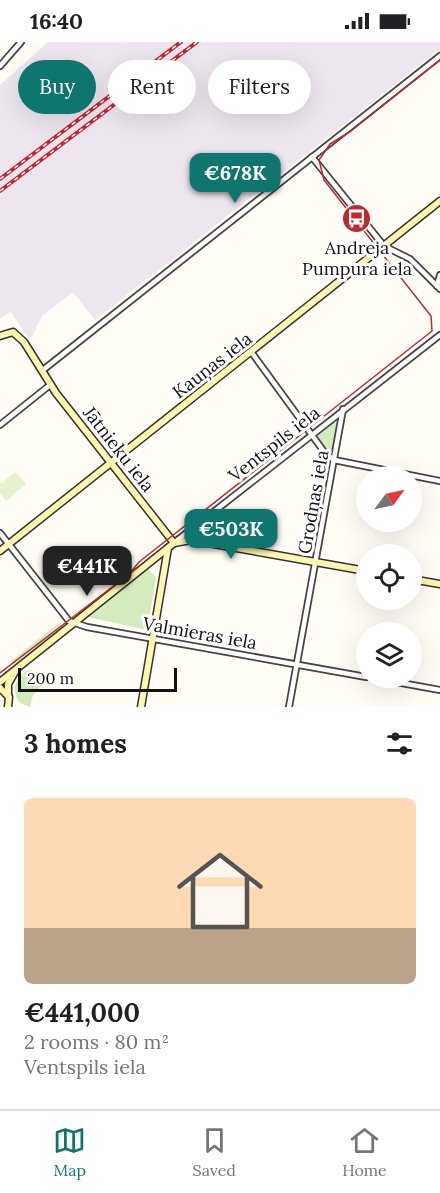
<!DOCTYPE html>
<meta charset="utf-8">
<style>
body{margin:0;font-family:Lora,serif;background:#f2f2f2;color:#202124;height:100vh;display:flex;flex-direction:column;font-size:22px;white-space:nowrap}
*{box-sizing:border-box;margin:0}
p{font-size:20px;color:#757577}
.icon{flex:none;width:33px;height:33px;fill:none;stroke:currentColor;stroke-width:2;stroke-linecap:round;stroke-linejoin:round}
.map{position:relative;height:665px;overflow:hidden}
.sheet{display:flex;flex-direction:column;background:#fff;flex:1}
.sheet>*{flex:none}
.banner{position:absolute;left:18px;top:18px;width:405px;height:54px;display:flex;gap:12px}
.needle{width:39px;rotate:57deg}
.buttons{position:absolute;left:356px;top:424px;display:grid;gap:12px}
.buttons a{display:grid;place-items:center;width:66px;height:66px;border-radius:50%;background:#fff;box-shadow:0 6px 24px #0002;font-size:30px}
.scale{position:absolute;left:18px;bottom:15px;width:159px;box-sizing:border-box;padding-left:6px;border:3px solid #111;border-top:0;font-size:16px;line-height:21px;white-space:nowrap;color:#111;-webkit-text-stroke:4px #fff;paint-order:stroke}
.price{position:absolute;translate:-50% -51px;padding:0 14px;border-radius:12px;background:#0f766e;color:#fff;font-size:20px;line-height:39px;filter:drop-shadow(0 2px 3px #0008)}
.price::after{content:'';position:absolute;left:50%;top:36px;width:18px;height:14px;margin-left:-9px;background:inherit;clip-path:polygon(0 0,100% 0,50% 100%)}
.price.on{background:#222;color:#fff}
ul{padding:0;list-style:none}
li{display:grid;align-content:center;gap:12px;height:318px;padding:0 24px}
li+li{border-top:2px solid #e0e0e0}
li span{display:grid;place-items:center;height:186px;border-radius:9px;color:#555}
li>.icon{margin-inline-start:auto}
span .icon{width:108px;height:108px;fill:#fffc;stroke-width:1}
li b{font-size:26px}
h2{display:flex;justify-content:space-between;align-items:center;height:72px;padding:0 24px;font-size:26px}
.tag{padding:0 21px;border-radius:27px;background:#fff;box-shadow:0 6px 24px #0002;font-size:21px;line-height:54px}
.tag.on{background:#0f766e;color:#fff}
.status{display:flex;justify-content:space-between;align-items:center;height:42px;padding:0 30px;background:#fff;direction:ltr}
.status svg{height:16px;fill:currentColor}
.tabs{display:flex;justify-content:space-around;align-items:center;height:84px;border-top:2px solid #e0e0e0;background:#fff;font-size:16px;color:#757577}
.tabs a{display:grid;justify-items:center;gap:3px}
.tabs .on{color:#0f766e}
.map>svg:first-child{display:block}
.industrial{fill:#eee6ef}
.green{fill:#d5ebbd}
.pitch{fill:#e6f2cf}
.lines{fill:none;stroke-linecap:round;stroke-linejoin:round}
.street-casing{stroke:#444;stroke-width:8}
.secondary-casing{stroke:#333;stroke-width:9}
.street{stroke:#fff;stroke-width:4.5}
.secondary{stroke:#fff6b0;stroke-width:6}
.tram{stroke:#c4262e;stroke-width:1.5}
.rail-casing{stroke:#c4262e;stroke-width:4}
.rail{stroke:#fff;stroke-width:1.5;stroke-dasharray:4.5;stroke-linecap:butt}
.labels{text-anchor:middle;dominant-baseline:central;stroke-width:6;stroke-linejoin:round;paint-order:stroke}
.poi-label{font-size:18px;fill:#111;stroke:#fff}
.street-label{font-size:18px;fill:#111;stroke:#fff}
</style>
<div class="status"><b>16:40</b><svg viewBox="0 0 49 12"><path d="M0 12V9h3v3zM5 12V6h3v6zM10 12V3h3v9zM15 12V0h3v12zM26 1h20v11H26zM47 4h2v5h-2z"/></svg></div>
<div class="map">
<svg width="440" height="665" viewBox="0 0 440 665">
<rect width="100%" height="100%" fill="#fffdf5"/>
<path class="industrial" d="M48,0h392v7l-345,271 -22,-28 -31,24 -12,25 -19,-29 -11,6v-233z"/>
<g class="green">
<path d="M333,379l5,5 -5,26 -2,2 -14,-18z"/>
<path d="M148,526l8,10 -9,52 -59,-13z"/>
<path d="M60,580l2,7 -49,36 -2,-4z"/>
<path d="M29,627l15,10v4l-11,12 -3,12 -10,-4c-10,-14 -4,-25 9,-34z"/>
</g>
<path class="pitch" d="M16,430l10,12 -20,17 -6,-8v-9z"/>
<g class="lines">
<defs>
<g id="street">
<path d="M0,24l21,-24"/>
<path d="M312,115l72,89 26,13 30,30"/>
<path d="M437,244l3,-11"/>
<path d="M252,311l73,100 9,7 106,21"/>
<path d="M43,328l397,-314"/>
<path d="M0,383l50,-40"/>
<path d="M0,491l69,88 18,6 279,50"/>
<path d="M175,500l265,-207"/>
<path d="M374,636l66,12"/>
<path d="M289,665l54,-298"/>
</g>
<g id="secondary">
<path d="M0,294l13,-4 11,10 32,51 118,150 17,-3 175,31"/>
<path d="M0,509l440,-350"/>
<path d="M411,537l29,5"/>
<path d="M0,640l174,-139"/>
<path d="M0,646l9,9 -1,10"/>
<path d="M8,653v-11l8,-14"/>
<path d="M141,665l27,-159"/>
</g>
</defs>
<use href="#street" class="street-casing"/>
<use href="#secondary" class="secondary-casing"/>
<use href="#street" class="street"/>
<use href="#secondary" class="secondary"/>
<g class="tram">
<path d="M130,531l9,-11 293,-231 -1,-15 -107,-136 -5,-20 11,-16 21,-13 89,-71"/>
<path d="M0,631l137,-105"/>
</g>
<defs>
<g id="rail">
<path d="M0,137l181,-137"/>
<path d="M0,149l197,-149"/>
</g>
</defs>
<use href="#rail" class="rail-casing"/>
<use href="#rail" class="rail"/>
</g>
<defs>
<symbol id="bus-disc" viewBox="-11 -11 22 22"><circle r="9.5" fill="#c4262e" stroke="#fff"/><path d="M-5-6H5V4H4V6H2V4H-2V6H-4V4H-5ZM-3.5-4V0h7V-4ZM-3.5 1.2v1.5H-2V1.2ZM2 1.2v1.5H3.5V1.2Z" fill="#fff"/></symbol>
</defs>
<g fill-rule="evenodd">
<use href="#bus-disc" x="340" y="160" width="33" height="33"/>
</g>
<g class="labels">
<g class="poi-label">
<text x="357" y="205">Andreja<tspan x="357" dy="21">Pumpura iela</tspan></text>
</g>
<g class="street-label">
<text transform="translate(212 323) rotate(-38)">Kauņas iela</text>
<text transform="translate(274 402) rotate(-38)">Ventspils iela</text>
<text transform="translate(119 407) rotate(52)">Jātnieku iela</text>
<text transform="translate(313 460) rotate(-80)">Grodņas iela</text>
<text transform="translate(200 591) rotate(10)">Valmieras iela</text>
</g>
</g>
</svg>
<div class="buttons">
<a><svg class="needle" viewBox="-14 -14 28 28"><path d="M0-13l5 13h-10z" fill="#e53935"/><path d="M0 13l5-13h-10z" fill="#757577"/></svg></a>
<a><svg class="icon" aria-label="locate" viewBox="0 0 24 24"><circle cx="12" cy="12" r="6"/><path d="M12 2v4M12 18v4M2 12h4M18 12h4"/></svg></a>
<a><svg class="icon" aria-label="layers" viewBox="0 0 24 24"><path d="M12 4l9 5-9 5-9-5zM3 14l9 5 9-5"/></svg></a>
</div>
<div class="scale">200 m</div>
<b class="price" style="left:235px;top:162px">€678K</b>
<b class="price" style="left:231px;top:518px">€503K</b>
<b class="price on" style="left:87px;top:555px">€441K</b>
<div class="banner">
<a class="tag on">Buy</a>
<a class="tag">Rent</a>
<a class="tag">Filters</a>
</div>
</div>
<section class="sheet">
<h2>3 homes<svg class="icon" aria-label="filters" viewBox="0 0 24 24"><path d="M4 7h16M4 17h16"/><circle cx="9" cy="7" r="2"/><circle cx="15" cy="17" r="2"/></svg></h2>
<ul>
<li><span style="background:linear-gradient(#ffd9b3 70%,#b9a48a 0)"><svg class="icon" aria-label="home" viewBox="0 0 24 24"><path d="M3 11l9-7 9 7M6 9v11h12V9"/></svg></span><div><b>€441,000</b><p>2 rooms · 80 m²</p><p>Ventspils iela</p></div></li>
</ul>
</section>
<nav class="tabs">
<a class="on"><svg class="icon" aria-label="map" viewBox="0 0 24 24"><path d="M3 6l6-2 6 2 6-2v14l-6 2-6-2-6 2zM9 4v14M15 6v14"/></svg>Map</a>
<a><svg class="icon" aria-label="saved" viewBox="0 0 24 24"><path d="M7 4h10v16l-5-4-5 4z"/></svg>Saved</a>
<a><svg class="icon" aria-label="home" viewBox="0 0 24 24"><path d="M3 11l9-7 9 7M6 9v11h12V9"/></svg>Home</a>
</nav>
